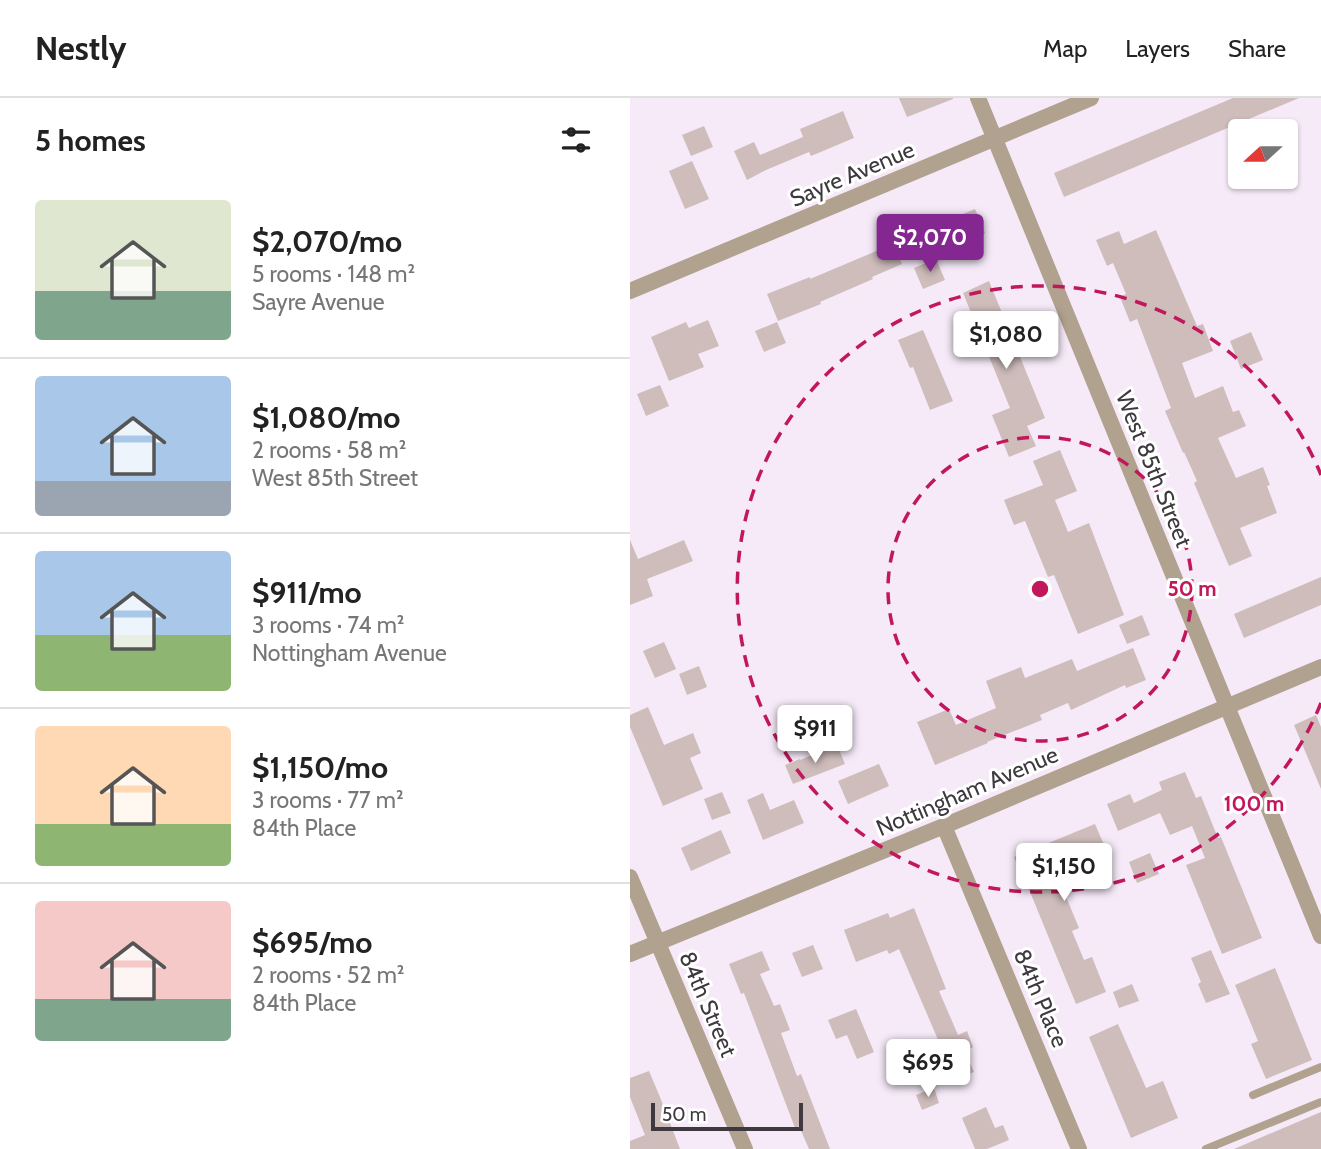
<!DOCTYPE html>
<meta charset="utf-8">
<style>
body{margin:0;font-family:Cabin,sans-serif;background:#f2f2f2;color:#222;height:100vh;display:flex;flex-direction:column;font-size:26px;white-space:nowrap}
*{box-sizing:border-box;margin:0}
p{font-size:23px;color:#767676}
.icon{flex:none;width:38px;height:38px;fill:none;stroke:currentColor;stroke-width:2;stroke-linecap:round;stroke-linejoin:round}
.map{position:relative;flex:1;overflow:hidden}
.details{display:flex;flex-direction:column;background:#fff;width:630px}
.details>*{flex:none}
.needle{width:46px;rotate:249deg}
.fabs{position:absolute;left:598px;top:21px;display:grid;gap:14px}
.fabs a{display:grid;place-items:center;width:70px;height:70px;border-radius:7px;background:#fff;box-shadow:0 2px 5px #0004;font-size:35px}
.scale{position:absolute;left:21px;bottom:18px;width:152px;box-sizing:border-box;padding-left:7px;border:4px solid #3d393e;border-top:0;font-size:19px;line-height:24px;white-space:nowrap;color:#3d393e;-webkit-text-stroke:5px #fff;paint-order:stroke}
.price{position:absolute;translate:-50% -60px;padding:0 16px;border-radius:7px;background:#fff;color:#222;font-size:23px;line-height:46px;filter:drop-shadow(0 2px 4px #0008)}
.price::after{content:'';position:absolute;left:50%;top:42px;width:21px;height:16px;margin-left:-10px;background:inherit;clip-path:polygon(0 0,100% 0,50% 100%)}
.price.active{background:#852791;color:#fff}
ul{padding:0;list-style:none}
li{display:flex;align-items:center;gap:21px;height:175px;padding:0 35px}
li+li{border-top:2px solid #e0e0e0}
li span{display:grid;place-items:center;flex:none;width:196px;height:140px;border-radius:7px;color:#555}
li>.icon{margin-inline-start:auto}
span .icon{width:84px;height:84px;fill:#fffc;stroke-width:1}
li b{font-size:30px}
h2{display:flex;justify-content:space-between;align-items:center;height:84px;padding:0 35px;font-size:30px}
header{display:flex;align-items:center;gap:42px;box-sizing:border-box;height:98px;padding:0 35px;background:#fff;border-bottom:2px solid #e0e0e0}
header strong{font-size:33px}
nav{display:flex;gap:38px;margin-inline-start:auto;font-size:24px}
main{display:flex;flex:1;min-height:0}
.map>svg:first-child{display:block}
.building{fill:#cfbdbc}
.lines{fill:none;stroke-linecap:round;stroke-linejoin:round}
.service{stroke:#b1a28f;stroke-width:8}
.minor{stroke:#b1a28f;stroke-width:16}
.ring{fill:none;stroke:#c2185b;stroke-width:3.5;stroke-dasharray:12 9}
.labels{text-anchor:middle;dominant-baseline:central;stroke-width:6;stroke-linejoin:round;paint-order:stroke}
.street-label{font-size:23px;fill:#3d393e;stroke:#fff}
.centre{fill:#c2185b;stroke:#fff;stroke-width:3.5}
.ring-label{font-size:21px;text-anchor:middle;font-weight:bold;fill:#c2185b;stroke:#fff;stroke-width:6;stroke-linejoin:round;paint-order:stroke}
</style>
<header>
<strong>Nestly</strong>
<nav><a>Map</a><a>Layers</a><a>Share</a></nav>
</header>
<main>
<section class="details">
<h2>5 homes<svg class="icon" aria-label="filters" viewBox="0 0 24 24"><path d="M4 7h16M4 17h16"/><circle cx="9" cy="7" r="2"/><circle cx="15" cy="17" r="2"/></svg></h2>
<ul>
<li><span style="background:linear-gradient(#dfe7d0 65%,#7fa58c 0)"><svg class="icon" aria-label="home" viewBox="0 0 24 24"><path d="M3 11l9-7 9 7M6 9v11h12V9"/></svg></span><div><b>$2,070/mo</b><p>5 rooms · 148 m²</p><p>Sayre Avenue</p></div></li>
<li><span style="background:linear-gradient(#a9c7e8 75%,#9aa5b1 0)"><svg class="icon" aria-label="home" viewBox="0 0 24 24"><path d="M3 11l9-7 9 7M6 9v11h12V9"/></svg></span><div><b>$1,080/mo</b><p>2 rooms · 58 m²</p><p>West 85th Street</p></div></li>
<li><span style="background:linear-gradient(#a9c7e8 60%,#8fb573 0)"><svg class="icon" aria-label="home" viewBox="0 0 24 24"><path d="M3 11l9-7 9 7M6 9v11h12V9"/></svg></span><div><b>$911/mo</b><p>3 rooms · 74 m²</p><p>Nottingham Avenue</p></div></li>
<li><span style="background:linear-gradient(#ffd9b3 70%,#8fb573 0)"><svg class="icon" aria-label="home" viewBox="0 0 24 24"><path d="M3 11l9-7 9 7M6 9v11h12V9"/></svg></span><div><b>$1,150/mo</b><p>3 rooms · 77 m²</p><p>84th Place</p></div></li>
<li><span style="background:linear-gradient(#f6c9c9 70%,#7fa58c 0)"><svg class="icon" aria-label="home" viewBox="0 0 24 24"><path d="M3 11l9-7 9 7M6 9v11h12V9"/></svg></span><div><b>$695/mo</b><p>2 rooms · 52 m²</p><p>84th Place</p></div></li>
</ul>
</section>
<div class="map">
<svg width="691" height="1051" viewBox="0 0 691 1051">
<rect width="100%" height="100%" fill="#f6eaf8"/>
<g class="building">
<path d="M269,0h54v1l-46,18z"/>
<path d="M603,0h66l-235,99 -10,-24z"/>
<path d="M213,13l11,27 -43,18 -2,-4 -43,18 -19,10 -13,-29 20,-9 6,13 43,-18 -3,-8z"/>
<path d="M74,28l9,21 -22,9 -9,-21z"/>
<path d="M62,63l17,38 -24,10 -16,-38z"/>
<path d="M345,111l10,24 -41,17 -10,-24z"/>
<path d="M526,132l41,96 6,-2 10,27 -31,12 13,35 28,-12 10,26 6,-2 7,16 -28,12 18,40 27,-11 7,18 -3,1 10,27 -37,15 12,28 -23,10 -35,-83 3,-2 -13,-29 -1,1 -18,-42 6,-3 -34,-89 -7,3 -10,-25 6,-3 -13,-31 -6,3 -11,-26 23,-9 5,13z"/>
<path d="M263,146l9,20 -30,13 1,2 -53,23 1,2 -43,17 -11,-27 43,-17v2z"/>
<path d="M306,161l9,21 -22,9 -9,-21z"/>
<path d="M359,183l56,137 -18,8 9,20 -27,11 -17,-42 18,-7 -47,-115z"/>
<path d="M78,222l11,26 -21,8 6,13 -35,14 -18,-44 35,-15 3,6z"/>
<path d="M147,224l9,21 -22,9 -9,-21z"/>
<path d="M293,232l30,71 -23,9 -17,-43 -3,1 -12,-28z"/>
<path d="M621,234l12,28 -22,9 -11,-28z"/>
<path d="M30,287l9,21 -23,10 -9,-22z"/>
<path d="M430,352l17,41 -22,9 13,32 21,-9 35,92 -46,19 -24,-59 -6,2 -23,-56 -11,4 -10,-25 39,-15 -10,-24z"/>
<path d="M0,442l8,19 46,-19 9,21 -46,18 6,17 -23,9z"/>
<path d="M691,479v28l-77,33 -10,-24z"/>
<path d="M512,517l8,20 -23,9 -8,-19z"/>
<path d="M34,544l12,27 -21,9 -12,-27z"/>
<path d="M503,550l13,32 -20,8 -1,-3 -54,25 -3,-7 -28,12 2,5 -55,22 1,1 -53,22 -18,-43 32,-13 7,16 40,-17 -10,-27 35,-14 4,11 47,-19 5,12z"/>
<path d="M69,568l8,21 -20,8 -8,-21z"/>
<path d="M18,609l16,38 29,-12 8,20 -11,5 13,31 -40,17 -33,-79v-12z"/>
<path d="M686,617l5,12v62l-27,-64z"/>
<path d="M207,647l8,19 -52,20 -8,-19 15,-6v1z"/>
<path d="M249,666l10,22 -41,18 -10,-23z"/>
<path d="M555,674l11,26 5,-2 17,42 3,-1 41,101 -40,16 -36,-89 19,-7 -13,-32 -22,9 -10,-22 -42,18 -11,-27 23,-10 4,9 28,-13 -3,-8z"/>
<path d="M92,694l9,21 -19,7 -8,-21z"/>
<path d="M133,695l7,17 24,-10 10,23 -41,17 -16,-40z"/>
<path d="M465,726l13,30 -51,21 22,53 -7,3 12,29 8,-3 14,35 -30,12 -48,-117 -1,1 -13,-31z"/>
<path d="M91,732l10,23 -40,18 -10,-23z"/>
<path d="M520,755l9,21 -22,9 -8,-21z"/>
<path d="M284,810l32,81 -7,2 19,44 9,-4 6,16 -8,4 9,21 -29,12 -16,-38 10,-4 -40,-93 -10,5 -2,-4 -31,12 -12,-32 44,-17 2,5z"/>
<path d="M183,847l10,24 -21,8 -10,-24z"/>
<path d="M581,852l19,44 -24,9 -8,-19 3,-2 -10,-24z"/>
<path d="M132,853l8,19 -10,4 14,32 6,-2 10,26 -9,3 16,43 4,-2 29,75h-21l-10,-23 -4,2 -51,-135 -3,1 -12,-30z"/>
<path d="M645,870l37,92 -46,19 -15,-35 7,-3 -23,-56z"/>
<path d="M502,886l7,17 -20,7 -6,-16z"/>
<path d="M226,911l18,43 -17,7 -10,-24 -11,4 -8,-19z"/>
<path d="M488,926l28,64 17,-7 15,37 -47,20 -42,-101z"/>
<path d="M19,973l11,26 20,52h-50v-8l15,-6 -15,-38v-19z"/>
<path d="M304,990l5,15 -17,7 -6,-15z"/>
<path d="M356,1009l9,21 8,-3 6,15 -22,9h-12l-13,-31z"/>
<path d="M691,1014v37h-87z"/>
</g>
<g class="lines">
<g class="service">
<path d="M623,997l68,-28"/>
<path d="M576,1051l115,-47"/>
</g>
<g class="minor">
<path d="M348,0l343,838"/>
<path d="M0,193l461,-193"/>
<path d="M314,728l135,323"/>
<path d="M0,779l115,272"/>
<path d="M0,856l314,-128 377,-159"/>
</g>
</g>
<g class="ring">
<circle cx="410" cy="491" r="152"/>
<path d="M691 605A303 303 0 1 1 691 377"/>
</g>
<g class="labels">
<g class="street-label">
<text transform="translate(222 76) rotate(-23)">Sayre Avenue</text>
<text transform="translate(524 371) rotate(68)">West 85th Street</text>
<text transform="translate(337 693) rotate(-23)">Nottingham Avenue</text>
<text transform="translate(411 900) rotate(67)">84th Place</text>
<text transform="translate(78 906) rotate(67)">84th Street</text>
</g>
</g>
<circle cx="410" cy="491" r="10" class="centre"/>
<g class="ring-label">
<text x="562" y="498">50 m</text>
<text x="624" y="713">100 m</text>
</g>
</svg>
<div class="fabs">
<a><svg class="needle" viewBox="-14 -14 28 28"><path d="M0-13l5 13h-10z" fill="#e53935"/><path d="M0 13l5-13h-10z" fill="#767676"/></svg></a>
</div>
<div class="scale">50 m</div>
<b class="price active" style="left:300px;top:176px">$2,070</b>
<b class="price" style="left:376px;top:273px">$1,080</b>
<b class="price" style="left:185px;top:667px">$911</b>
<b class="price" style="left:434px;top:805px">$1,150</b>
<b class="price" style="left:298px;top:1001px">$695</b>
</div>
</main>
